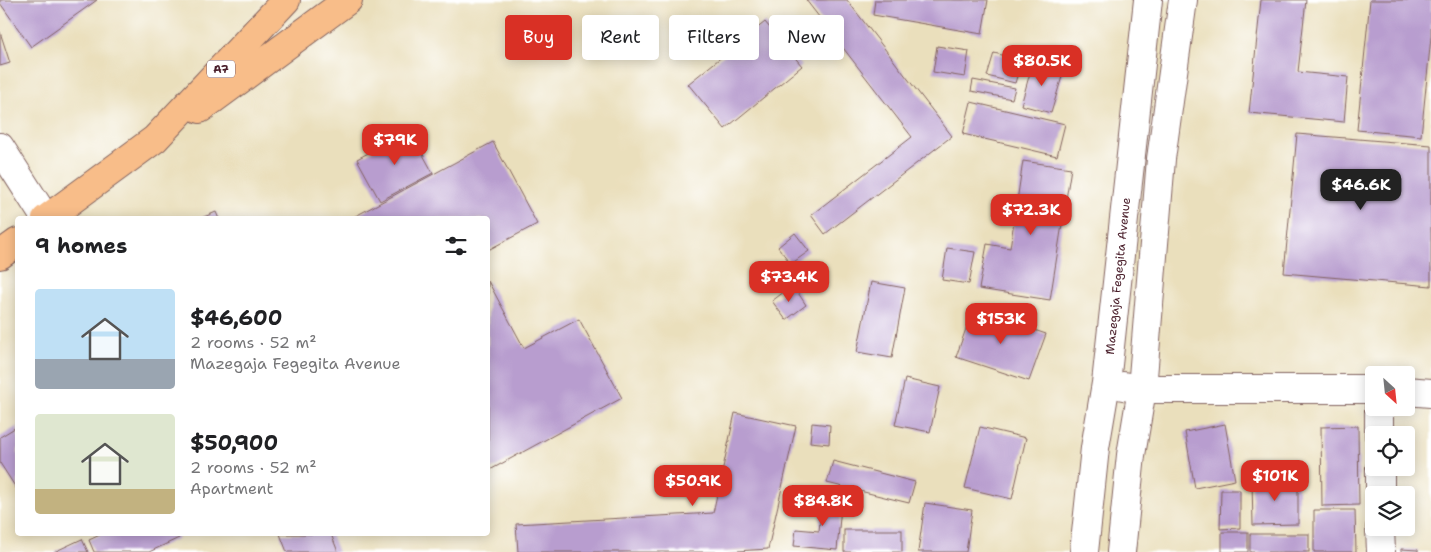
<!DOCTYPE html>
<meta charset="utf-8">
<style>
body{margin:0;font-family:"Shantell Sans",sans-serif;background:#f6f6f6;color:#202124;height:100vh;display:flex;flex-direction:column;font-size:19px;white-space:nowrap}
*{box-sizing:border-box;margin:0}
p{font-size:16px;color:#757577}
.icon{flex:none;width:28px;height:28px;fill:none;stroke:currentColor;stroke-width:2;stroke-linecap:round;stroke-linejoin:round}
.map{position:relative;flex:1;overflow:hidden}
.side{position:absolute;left:15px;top:216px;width:475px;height:320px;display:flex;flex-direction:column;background:#fff;border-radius:5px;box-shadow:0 2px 12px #0003}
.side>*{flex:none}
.top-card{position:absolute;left:505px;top:15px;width:475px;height:45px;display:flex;gap:10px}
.needle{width:32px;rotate:153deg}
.tools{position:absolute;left:1365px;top:366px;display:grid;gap:10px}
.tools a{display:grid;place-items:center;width:50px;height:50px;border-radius:5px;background:#fff;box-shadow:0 2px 12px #0003;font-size:25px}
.price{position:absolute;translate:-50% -42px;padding:0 11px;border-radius:10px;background:#d93025;color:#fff;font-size:16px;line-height:32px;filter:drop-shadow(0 1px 2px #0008)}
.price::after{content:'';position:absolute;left:50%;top:30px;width:15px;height:11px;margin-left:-8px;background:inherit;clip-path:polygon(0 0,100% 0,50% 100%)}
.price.current{background:#222;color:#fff}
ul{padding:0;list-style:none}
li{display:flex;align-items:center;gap:15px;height:125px;padding:0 20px}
li span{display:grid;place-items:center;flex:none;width:140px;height:100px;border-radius:5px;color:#555}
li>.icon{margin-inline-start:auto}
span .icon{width:60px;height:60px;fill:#fffc;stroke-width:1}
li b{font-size:21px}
h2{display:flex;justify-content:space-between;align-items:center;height:60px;padding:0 20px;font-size:21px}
.chip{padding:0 18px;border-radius:5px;background:#fff;box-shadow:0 2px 12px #0003;font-size:18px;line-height:45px}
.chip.current{background:#d93025;color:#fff}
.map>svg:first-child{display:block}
.building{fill:#b89dcf}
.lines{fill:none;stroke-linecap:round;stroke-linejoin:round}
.minor-casing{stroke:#82625e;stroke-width:30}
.trunk-casing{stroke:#82625e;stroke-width:30}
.minor{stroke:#fff;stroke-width:28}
.trunk{stroke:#f8bd89;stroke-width:28}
.labels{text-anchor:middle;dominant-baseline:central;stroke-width:5;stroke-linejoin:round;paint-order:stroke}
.shield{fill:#fff;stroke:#80626b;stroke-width:1}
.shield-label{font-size:11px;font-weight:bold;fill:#4a1f2b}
.street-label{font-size:12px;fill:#4a1f2b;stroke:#fff}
</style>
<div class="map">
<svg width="1431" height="552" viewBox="0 0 1431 552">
<rect width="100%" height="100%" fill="#fff"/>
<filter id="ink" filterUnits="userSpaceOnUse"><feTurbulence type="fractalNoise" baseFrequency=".02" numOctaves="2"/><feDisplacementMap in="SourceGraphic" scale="10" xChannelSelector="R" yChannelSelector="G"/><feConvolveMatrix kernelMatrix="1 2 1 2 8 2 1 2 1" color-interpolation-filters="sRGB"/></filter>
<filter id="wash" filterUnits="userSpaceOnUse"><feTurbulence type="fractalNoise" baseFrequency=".0096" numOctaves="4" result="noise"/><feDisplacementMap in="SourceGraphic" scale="20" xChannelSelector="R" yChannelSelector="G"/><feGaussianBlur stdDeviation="1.12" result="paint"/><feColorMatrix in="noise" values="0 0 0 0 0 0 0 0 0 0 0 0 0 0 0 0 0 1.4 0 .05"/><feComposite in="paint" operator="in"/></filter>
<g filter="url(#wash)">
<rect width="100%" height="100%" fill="#eadfbc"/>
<g id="blocks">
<g class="building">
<path d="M0,0h97l-66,47 -31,-44z"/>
<path d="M806,0h41l105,136 -127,98 -14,-19 101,-78z"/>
<path d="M875,0h113l-6,34 -109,-19z"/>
<path d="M1261,0h45l-8,72 50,5 -4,45 -95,-9z"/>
<path d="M1370,0h61v37l-10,99 -64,-6z"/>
<path d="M765,22l37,44 -77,63 -37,-45z"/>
<path d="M0,32l10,31 -10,3z"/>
<path d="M937,46l32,5 -4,26 -32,-5z"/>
<path d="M994,53l28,7 -7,23 -28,-7z"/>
<path d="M1033,62l31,8 -13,43 -30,-8z"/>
<path d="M973,80l42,8 -3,11 -41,-8z"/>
<path d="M971,102l94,22 -8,32 -94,-22z"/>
<path d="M410,131l23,42 -53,28 -23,-42z"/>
<path d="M1297,134l134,11v141l-147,-13z"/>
<path d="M493,142l44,82 -49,26v-31h-138z"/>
<path d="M1023,161l48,7 -21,132 -71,-11 8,-45 23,4z"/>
<path d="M216,212l3,7h-20z"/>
<path d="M795,233l14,18 -18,13 -13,-17z"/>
<path d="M947,248l28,4 -6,32 -27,-4z"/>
<path d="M488,281l36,67 55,-29 43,79 -134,73z"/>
<path d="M871,282l34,6 -13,70 -35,-6z"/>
<path d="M793,285l13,20 -20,15 -14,-19z"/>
<path d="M973,309l73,25 -17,47 -73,-24z"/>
<path d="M905,379l35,8 -10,45 -35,-7z"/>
<path d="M735,413l61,13 -28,123 -48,3h-202l-2,-28 197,-11z"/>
<path d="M812,423l18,2 -1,19 -19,-2z"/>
<path d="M1225,424l10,56 -40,8 -10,-56z"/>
<path d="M18,426v65l-18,-28v-26z"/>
<path d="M1358,426l1,79 -37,1 -1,-79z"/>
<path d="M980,427l46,11 -14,61 -47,-11z"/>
<path d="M833,461l82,21 -6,21 -82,-20z"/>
<path d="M1252,480h46v44l-45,1z"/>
<path d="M1221,490h19v38l-20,1z"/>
<path d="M823,494l19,2 -5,54 -43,-4 2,-17 23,2z"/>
<path d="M925,503l47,7 -6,42h-48z"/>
<path d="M1314,510h41l1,42h-42z"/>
<rect x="844" y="530" width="58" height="22"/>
<rect x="1222" y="532" width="26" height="20"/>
<path d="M102,534h75l2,4 -30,14h-55l-5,-12z"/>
<path d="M280,534h51l7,18h-51z"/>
<rect x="1250" y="534" width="59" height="18"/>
<path d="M82,539l6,13h-34z"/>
<path d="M1401,549l17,1v2h-17z"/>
</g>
</g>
</g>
<g filter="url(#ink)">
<use href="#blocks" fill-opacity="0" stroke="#82625e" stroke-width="1"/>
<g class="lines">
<defs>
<g id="minor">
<path d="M0,147l46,72"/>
<path d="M1123,386l19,3h232"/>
<path d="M1406,391l25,2"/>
<path d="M1379,408v27"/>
<path d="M1380,468v27"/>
<path d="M1380,528l1,24"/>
<path d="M1084,552l11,-104 11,-65 42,-383"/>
<path d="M1121,552l10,-97 11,-66 19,-230 22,-159"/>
</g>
<g id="trunk">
<path d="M200,109l148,-109"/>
<path d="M46,219l109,-80 131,-139"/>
<path d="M0,255l18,-13"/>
</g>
</defs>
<use href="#minor" class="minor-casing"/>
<use href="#trunk" class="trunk-casing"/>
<use href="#minor" class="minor"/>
<use href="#trunk" class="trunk"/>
</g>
</g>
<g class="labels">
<rect class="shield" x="207" y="60.5" width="28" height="17" rx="4"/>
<g class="shield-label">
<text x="221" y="69">A7</text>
</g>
<g class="street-label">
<text transform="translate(1118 276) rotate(-84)">Mazegaja Fegegita Avenue</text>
</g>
</g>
</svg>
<div class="tools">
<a><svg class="needle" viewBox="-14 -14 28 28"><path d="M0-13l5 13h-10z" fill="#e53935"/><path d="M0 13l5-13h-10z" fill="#757577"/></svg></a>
<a><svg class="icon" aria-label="locate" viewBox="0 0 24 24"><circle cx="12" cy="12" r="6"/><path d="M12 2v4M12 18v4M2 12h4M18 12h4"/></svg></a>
<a><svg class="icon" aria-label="layers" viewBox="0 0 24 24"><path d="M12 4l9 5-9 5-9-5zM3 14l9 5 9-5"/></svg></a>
</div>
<b class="price" style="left:1042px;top:87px">$80.5K</b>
<b class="price" style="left:395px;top:166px">$79K</b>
<b class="price current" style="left:1361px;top:211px">$46.6K</b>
<b class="price" style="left:1031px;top:236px">$72.3K</b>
<b class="price" style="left:789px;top:303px">$73.4K</b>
<b class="price" style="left:1001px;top:345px">$153K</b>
<b class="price" style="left:1275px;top:502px">$101K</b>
<b class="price" style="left:693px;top:507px">$50.9K</b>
<b class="price" style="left:823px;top:527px">$84.8K</b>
<div class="top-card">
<a class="chip current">Buy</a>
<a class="chip">Rent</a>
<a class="chip">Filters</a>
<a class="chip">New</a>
</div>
<section class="side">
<h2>9 homes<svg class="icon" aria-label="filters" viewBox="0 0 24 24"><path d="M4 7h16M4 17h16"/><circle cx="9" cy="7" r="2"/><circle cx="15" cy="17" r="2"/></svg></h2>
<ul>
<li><span style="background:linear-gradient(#bfe0f5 70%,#9aa5b1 0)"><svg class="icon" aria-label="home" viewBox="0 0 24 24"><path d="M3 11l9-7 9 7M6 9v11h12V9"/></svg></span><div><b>$46,600</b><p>2 rooms · 52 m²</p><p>Mazegaja Fegegita Avenue</p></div></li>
<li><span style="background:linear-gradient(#dfe7d0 75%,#c2b280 0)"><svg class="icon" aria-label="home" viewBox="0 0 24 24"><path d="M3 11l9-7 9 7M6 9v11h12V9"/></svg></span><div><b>$50,900</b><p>2 rooms · 52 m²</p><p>Apartment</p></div></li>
</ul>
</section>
</div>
